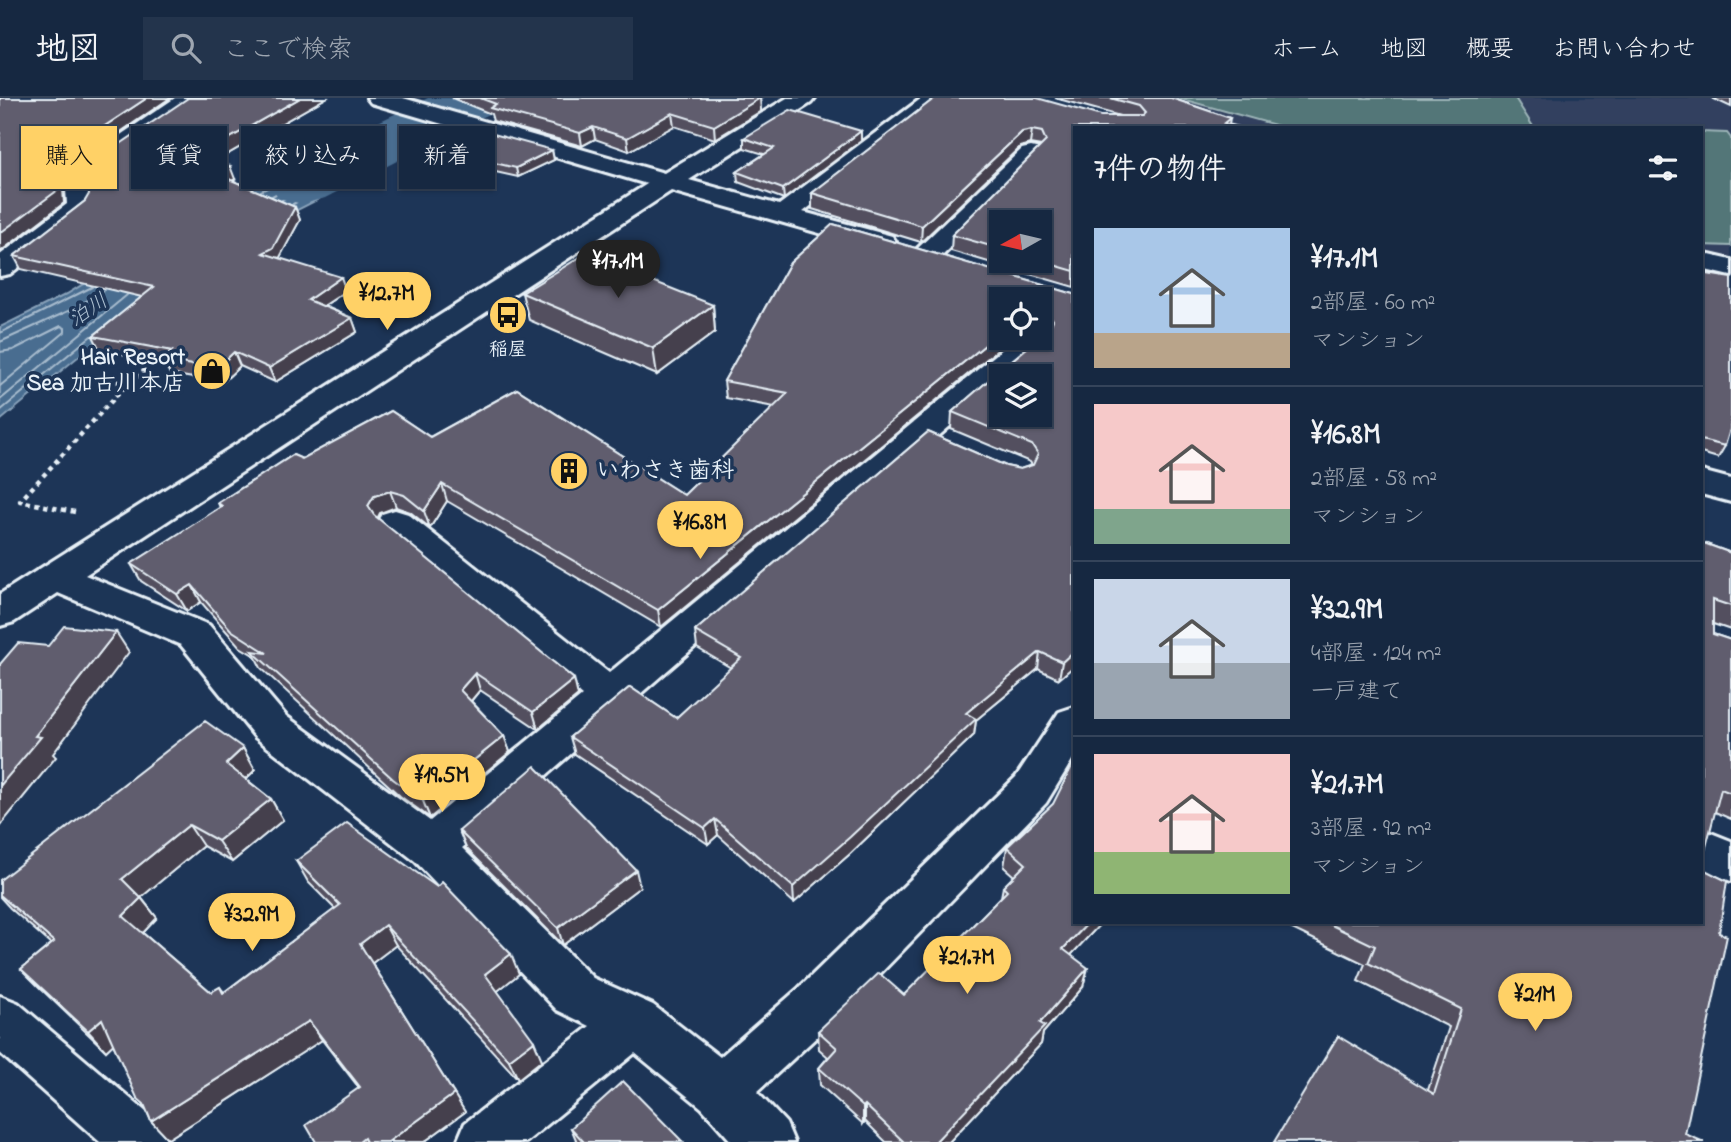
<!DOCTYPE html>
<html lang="ja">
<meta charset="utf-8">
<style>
body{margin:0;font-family:"Indie Flower","Klee One",sans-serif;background:#23344c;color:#f1f3f6;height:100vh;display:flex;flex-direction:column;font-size:26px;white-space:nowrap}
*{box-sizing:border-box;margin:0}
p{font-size:23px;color:#9ea6b1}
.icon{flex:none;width:38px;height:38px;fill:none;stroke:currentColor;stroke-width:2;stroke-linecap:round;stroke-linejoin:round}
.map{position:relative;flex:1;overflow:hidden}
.drawer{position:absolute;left:1073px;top:28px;width:630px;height:798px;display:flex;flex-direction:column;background:#162841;border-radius:0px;box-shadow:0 2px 5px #0004,0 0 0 2px #35445a}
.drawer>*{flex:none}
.hud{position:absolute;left:21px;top:28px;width:665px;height:63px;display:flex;gap:14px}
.needle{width:46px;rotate:262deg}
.buttons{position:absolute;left:989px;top:112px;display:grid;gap:14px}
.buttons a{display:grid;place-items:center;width:63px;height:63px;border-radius:0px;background:#162841;box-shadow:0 2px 5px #0004,0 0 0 2px #35445a;font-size:35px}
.price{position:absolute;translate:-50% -60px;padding:0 16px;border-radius:24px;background:#ffd166;color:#111;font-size:23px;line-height:46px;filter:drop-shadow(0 2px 4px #0008)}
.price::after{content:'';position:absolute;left:50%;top:42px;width:21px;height:16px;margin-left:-10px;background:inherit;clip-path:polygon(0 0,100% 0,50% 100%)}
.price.active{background:#222;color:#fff}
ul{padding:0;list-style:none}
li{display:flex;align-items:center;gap:21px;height:175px;padding:0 21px}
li+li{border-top:2px solid #35445a}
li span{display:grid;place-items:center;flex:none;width:196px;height:140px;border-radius:0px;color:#555}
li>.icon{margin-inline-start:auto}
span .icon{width:84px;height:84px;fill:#fffc;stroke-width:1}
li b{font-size:30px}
h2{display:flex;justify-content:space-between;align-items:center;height:84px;padding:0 21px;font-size:30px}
.chip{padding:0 24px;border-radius:0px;background:#162841;box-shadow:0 2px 5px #0004,0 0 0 2px #35445a;font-size:24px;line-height:63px}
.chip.active{background:#ffd166;color:#111}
header{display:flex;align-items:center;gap:42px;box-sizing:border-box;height:98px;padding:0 35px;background:#162841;border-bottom:2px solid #35445a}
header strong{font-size:33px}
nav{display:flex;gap:38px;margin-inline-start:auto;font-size:24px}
.search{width:490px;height:63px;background:#23344c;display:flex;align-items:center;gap:18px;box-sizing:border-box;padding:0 24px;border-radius:0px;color:#9ea6b1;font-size:26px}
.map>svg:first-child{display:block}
.built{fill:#31415e}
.green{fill:#527678;stroke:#9db4b8;stroke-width:2}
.water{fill:#496d90;stroke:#89a2ba;stroke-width:2}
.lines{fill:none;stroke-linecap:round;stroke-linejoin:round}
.shore{stroke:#a8bcce;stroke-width:2}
.river{fill:#496d90;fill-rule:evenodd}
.minor-casing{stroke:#e8f1f8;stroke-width:6}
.path{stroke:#e8f1f8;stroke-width:4.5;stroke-dasharray:4.5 4.5;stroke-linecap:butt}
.minor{fill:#1d3557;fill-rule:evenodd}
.wall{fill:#53505f;stroke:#e8f1f8;stroke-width:2;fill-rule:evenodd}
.shaded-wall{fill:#44414d;stroke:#e8f1f8;stroke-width:2}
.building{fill:#615d6e;stroke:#e8f1f8;stroke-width:2;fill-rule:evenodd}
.labels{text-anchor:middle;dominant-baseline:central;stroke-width:7;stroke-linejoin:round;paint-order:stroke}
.far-poi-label{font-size:19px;font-weight:bold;fill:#e8f1f8;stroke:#1d3557}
.far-water-label{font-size:21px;font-style:italic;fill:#b0c3d4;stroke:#1d3557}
.poi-label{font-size:23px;font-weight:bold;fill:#e8f1f8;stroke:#1d3557;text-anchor:end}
</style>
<header>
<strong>地図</strong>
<div class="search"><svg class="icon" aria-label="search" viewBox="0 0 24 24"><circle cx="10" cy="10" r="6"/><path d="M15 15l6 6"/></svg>ここで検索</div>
<nav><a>ホーム</a><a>地図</a><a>概要</a><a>お問い合わせ</a></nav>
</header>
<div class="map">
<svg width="1731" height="1044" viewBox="0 0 1731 1044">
<rect width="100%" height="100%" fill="#1d3557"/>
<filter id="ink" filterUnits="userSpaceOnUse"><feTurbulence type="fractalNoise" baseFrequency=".0143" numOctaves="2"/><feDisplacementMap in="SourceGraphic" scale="14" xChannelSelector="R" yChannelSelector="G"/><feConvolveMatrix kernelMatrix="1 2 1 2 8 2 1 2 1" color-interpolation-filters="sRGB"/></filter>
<g filter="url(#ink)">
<path class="built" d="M1143,0h588v161l-30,-6v-125h-465z"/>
<g class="green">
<path d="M1178,0h337l19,30h-248z"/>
<path d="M1701,34l26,1 4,5v108l-30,-1z"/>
</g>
<path class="water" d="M410,21l34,11 -29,20 -165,84 -104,67 -146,120v-94l67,-33 126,-78 165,-82z"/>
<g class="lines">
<g class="shore">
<path d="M261,93l100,-50 48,-14 14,5v4l-12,8 -118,60"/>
<path d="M272,98l92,-47h11l-2,4 -91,47"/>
<path d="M0,235l92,-46"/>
<path d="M0,244l75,-34 29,-18"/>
<path d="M0,254l13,-2 48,-24 4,2v4l-65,54"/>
<path d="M0,302l127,-105"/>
<path d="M0,313l91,-75"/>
</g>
<path class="river" d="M428,0h76l-8,12 -171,88 -23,6 -23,-6 -10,-14 10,-14z"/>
<defs>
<g id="minor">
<path d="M175,0h31l-115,80 2,29 -4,6 -79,61 -10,2v-21l67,-51 -2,-29 4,-5z"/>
<path d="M367,0h36l261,75 123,-75h28l-4,5 -122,77 90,25 143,-107h27l-146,114 89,24 4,6 -4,6 -10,2 -10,-2 -201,-57 -586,384 124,50 77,91 144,105 152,-125 -200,-166 -5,-8 5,-8 13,-4 13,4 201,159 407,-335h24v-8l5,2 4,6 -41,38h-7v6l-539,466 131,130 60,27 67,52 79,-69 217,-211 43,-65 15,-5v50l-28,46 -211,217 -78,72 29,31 8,19h-62l-30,-34 -67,-55 -109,89h-69l8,-19 125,-97 -33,-16 -142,-149 -159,-123 -75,-93 -123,-52 -44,29 -14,4v-32l647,-410 -276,-81z"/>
<path d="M1031,49l9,2 3,5 -3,5 -103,102 -10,2 -10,-2 -4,-6 4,-6 105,-100z"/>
<path d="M1701,155l30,7v16l-30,-7z"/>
<path d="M1701,373l30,8v23l-30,-8z"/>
<path d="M1701,731l30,12v40l-30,-12z"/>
<path d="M0,898l18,7 141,120 8,19h-67l-100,-89z"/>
</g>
</defs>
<use href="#minor" class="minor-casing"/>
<g class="path">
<path d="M90,280l37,5"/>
<path d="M75,414l-55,-11 108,-118 33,-25"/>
</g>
<use href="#minor" class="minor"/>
</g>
<g class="wall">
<path d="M188,0h138l-112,64 21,17 -3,1 63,27 5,13 -21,38 67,33 -22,15 28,12 5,14 -82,50 -35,-16 -18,17 -52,-9 -6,-12 -64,-12 -7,-14 49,-39 -121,-28 -7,-13 71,-55z"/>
<path d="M452,0h308l1,13 -46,28 -41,-13 -45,25 -34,-12 -13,7 -89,-25 -2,-7z"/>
<path d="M935,0l166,18h19l-65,-18h116l59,20 -1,6 -155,4v159l-123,-36 1,-16 89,-89 -11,-2 -10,3 -99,95 -109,-33v-16zM1001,124l39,39h-39z"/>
<path d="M1712,0h19v9z"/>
<path d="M861,33v10l-77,58 -46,-17 -1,-10 27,-18 -20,-6v-10z"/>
<path d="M435,51l117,1 2,10 -36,17 -81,-18z"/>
<path d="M833,126l241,70v372l-15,13 -21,-10 -62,51 -2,15 -124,119 -56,49 -76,-68 -10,9 -133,-90 -5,-17 60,-50 46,31 55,-50 -34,-20 -2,-17 233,-199 78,34 14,3 12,-4 -2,-3 -79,-33 1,-17 52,-45 1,-5 6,-1 36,-30 -1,-1 -6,-2v-29h-39v39h11l-351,289 -214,-126 -17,27 -20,-16 -14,-5 -16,6 -3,5 197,161 4,17 -40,33 -58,-39 -9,11 33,35 6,16 -80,66 -30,-22 -139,-128 -6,-12 -15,-9 -39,-45 -14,9 -46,-30 -10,-17 89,-56 -2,-5 75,-48 9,4 89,-48 39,26 87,-48 167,106 90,-88 -48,-9 -2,-17 66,-118zM1001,278h39v39h-39z"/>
<path d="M1701,175l24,173 -7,12 -17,-5z"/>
<path d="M522,195l191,12 2,27 -58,43 -128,-55z"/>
<path d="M1701,444l30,11v77l-18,-6v10l18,6v179l-16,-7z"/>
<path d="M243,650l12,22 -9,9 25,20 12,21 -51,42 -29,-16 -62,51 16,21 -14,15 68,59 9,-5 4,5 111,-83 -27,-27 -12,-21 223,113 -22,17 45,69 -24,19 -122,-134 -24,18 82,131 11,18 -41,30h-108l43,-54 -37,-48 -154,99 -17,-18 -7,-16 -31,-61 -7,7 -65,-62 -20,-20 30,-25 -41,-36 -10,-11v-17z"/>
<path d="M1053,706l21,118h28l-31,33 12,32 -40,46 -2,11 -92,98h-63l-21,-21 -2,3 -43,-39 -1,-17 9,-11 -9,-8 -1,-18 86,-36 97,-98 2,-10 11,-11 -10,-9 3,-20z"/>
<path d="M459,733l181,56 -77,58 -97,-97z"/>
<path d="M1286,824h415l-16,212 -411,8 154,-52 21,-63 -91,-46 7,-17 -81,-39z"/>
<path d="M571,1030l112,14h-106z"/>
</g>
<g class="shaded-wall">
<path d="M147,0h23l-102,70 -6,7 2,28 -64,49v-19l61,-78z"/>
<path d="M300,0h26l-126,72 -5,-12z"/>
<path d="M760,0l1,13 -46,28 -1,-13z"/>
<path d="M672,15l2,13 -45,25 -2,-13z"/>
<path d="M593,29l2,12 -13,7 -2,-13z"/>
<path d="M1032,32l-2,14 -10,3 -99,95 1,-16 100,-94z"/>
<path d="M861,33v10l-77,58 -1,-10z"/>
<path d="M552,52l2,10 -36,17 -2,-9z"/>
<path d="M230,68l5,13 -13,8 -5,-13z"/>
<path d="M295,109l5,13 -22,41 -15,-8z"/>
<path d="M341,179l5,14 -33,22 -5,-13z"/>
<path d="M713,207l2,27 -58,43 -4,-27z"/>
<path d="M352,220l5,14 -82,50 -6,-14z"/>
<path d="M1001,234v6h11l-351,289 -3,-17z"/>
<path d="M234,254l6,14 -18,17 -6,-14z"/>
<path d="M442,386l5,17 -17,27 -6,-17z"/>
<path d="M390,393l6,16 -16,6 -5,10 -7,-17 6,-10z"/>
<path d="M192,487l9,17 -14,9 -10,-17z"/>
<path d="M116,534l13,20 -76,102 3,3 -56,69v-40l35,-50z"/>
<path d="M1074,553v15l-15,13 3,-17z"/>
<path d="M1040,554l-2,17 -62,51 -2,15 -124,119 -56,49 -1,-16 173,-174z"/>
<path d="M475,575l5,17 -14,17 -6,-17z"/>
<path d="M574,581l4,17 -40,33 -5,-17z"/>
<path d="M504,638l6,16 -80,66 -7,-17z"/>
<path d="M243,650l12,22 -16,16 -13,-22z"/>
<path d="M271,701l12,21 -51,42 -14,-21z"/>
<path d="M715,721l3,16 -10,9 -3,-16z"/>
<path d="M189,727l14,21 -65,54 -16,-21z"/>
<path d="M636,772l4,17 -77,58 -5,-17z"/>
<path d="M141,800l16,20 -17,18 -17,-20z"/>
<path d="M1089,824h13l-43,46 4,-19z"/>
<path d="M385,827l11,20 -25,19 -11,-20z"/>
<path d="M511,856l8,20 -25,20 -9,-20z"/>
<path d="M1088,870l-5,19 -40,46 -2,11 -92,98h-14z"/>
<path d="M102,921l18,19 -14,13 -18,-20z"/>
<path d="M309,923l13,19 -154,99 -17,-18z"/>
<path d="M534,943l8,19 -24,19 -9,-19z"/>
<path d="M454,996l11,18 -41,30h-36z"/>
<path d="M865,1007v16l-2,3v-17z"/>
</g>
<g class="building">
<path d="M0,0h147l-86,57 -5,7 2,28 -58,43z"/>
<path d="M188,0h112l-105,60 35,8 -13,8 78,33 -22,41 -10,5 78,24 -33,23 44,18 -83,50 -35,-16 -18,17 -53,-9 9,-9 -79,-15 61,-49 -140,-31 71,-55 4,-7 -1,-28z"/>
<path d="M480,0h280l-46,28 -42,-13 -45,25 -34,-11 -13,6 -90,-25 6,-4z"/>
<path d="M935,0h102l64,18h41l3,-3 -6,-7 -29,-8h61l59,20 -6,5 19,5h-169v143l-34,-10v-39h-39v27l-49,-14 94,-94 -4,-9 -10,-2 -10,2 -100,94 -110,-33z"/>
<path d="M790,12l71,21 -78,58 -46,-17 37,-24 -30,-10z"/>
<path d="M468,29l84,23 -36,18 -81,-19z"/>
<path d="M833,126l241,70v357l-12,11 -22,-10 -74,61 10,6 -126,118 -57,50 -78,-68 -10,9 -135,-91 60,-50 46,31 65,-60 -46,-27 233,-199 78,34 14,3 13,-4 5,-11 -6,-9 -80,-33 52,-45 1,-5 6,-1 38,-31 4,-10 -5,-7 -8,-1v5v-18h-39v33l-343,278 -216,-126 -18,27 -20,-16 -14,-4 -16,5 -6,10 6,9 200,164 -41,33 -58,-39 -15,17 44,46 -81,65 -30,-22 -141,-128 15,2 -36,-23 -39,-45 -15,9 -46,-30 91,-58 -4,-3 75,-48 9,4 89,-48 39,26 87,-48 167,106 104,-102 -64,-12 66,-118zM1001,278h39v39h-39z"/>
<path d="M585,156l128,51 -60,43 -131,-55z"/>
<path d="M1701,175l30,5v148l-6,20 -24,-6z"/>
<path d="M1701,444l30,11v53l-18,-6v34l18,6v153l-10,-4 -20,77z"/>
<path d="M64,528l52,6 -81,104 6,1 -41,49v-122l18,-21 30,3z"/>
<path d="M205,623l38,27 -17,16 45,35 -53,42 -29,-16 -67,54 19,19 -18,18 88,76 9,-5 3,6 117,-88 -44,-44 51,-38 90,64 5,-5 69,72 -26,20 49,67 -25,19 -124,-135 -25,19 94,150 -66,48h-22l-2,-4 -5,4h-43l-10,-17 54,-38 -51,-66 -158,100 -7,-17 -7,-6 -35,-79 -14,12 -67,-62 33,-27 -54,-47v-15z"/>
<path d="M1074,664v160h15l-26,27 25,19 -48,55 5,3 -110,116h-31l-39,-37 -2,2 -44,-39 18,-20 -19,-17 61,-58 25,22 103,-104 -4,-4 23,-23 -19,-17 46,-43z"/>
<path d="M535,668l101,104 -78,58 -99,-97z"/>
<path d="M1701,770l26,13 -8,52 8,3 -42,198 19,8h-430l64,-106 96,58 27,-85 -93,-46 7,-17 -50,-24h376z"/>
<path d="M623,983l60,61h-99l-13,-14z"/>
</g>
</g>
<defs>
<symbol id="bus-disc" viewBox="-11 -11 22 22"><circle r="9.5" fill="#ffd166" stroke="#1d3557"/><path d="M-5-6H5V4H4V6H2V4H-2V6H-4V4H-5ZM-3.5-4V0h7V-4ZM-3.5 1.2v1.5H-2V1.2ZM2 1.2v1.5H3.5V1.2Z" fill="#111"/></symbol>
<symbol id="shop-disc" viewBox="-11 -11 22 22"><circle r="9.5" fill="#ffd166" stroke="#1d3557"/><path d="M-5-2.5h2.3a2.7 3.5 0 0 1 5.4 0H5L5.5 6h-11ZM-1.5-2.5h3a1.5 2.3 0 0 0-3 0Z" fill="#111"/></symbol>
<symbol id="building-disc" viewBox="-11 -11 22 22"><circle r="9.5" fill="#ffd166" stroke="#1d3557"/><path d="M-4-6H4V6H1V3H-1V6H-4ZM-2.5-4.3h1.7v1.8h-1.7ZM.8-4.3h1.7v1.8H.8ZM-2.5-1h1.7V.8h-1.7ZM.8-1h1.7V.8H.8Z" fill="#111"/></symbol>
</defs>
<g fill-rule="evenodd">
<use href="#bus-disc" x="486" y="195" width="44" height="44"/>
<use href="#shop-disc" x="190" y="251" width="44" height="44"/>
<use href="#building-disc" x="547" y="351" width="44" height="44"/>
</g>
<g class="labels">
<g class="far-poi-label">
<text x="508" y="252">稲屋</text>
</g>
<g class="far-water-label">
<text transform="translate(89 213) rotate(-34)">泊川</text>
</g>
<g class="poi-label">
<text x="185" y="260">Hair Resort<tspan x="185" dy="26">Sea 加古川本店</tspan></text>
<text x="596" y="373" text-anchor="start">いわさき歯科</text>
</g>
</g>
</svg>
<div class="buttons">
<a><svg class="needle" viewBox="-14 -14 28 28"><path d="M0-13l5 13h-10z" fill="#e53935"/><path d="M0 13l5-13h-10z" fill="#9ea6b1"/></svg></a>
<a><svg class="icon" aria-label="locate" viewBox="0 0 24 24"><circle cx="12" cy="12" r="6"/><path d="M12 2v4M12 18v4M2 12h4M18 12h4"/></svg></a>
<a><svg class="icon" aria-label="layers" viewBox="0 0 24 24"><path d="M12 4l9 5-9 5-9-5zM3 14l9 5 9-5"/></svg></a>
</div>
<b class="price active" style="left:618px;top:202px">¥17.1M</b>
<b class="price" style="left:387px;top:234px">¥12.7M</b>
<b class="price" style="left:700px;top:463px">¥16.8M</b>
<b class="price" style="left:442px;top:716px">¥19.5M</b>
<b class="price" style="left:252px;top:855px">¥32.9M</b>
<b class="price" style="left:967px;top:898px">¥21.7M</b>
<b class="price" style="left:1535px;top:935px">¥21M</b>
<div class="hud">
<a class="chip active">購入</a>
<a class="chip">賃貸</a>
<a class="chip">絞り込み</a>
<a class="chip">新着</a>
</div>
<section class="drawer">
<h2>7件の物件<svg class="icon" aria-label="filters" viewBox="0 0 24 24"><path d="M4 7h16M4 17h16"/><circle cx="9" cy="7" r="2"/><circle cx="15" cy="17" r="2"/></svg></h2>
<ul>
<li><span style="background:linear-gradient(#a9c7e8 75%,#b9a48a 0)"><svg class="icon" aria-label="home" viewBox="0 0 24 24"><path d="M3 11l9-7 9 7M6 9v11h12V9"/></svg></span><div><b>¥17.1M</b><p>2部屋 · 60 m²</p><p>マンション</p></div></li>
<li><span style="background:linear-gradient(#f6c9c9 75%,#7fa58c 0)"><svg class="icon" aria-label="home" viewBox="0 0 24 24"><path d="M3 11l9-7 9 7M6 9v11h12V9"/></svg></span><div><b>¥16.8M</b><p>2部屋 · 58 m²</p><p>マンション</p></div></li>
<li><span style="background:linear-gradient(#c9d6e8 60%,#9aa5b1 0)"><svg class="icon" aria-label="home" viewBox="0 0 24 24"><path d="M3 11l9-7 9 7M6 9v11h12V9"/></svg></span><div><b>¥32.9M</b><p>4部屋 · 124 m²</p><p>一戸建て</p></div></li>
<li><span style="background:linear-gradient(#f6c9c9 70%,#8fb573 0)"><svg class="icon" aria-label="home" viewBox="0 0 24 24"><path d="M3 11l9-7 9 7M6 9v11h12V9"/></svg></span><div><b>¥21.7M</b><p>3部屋 · 92 m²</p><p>マンション</p></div></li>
</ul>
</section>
</div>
